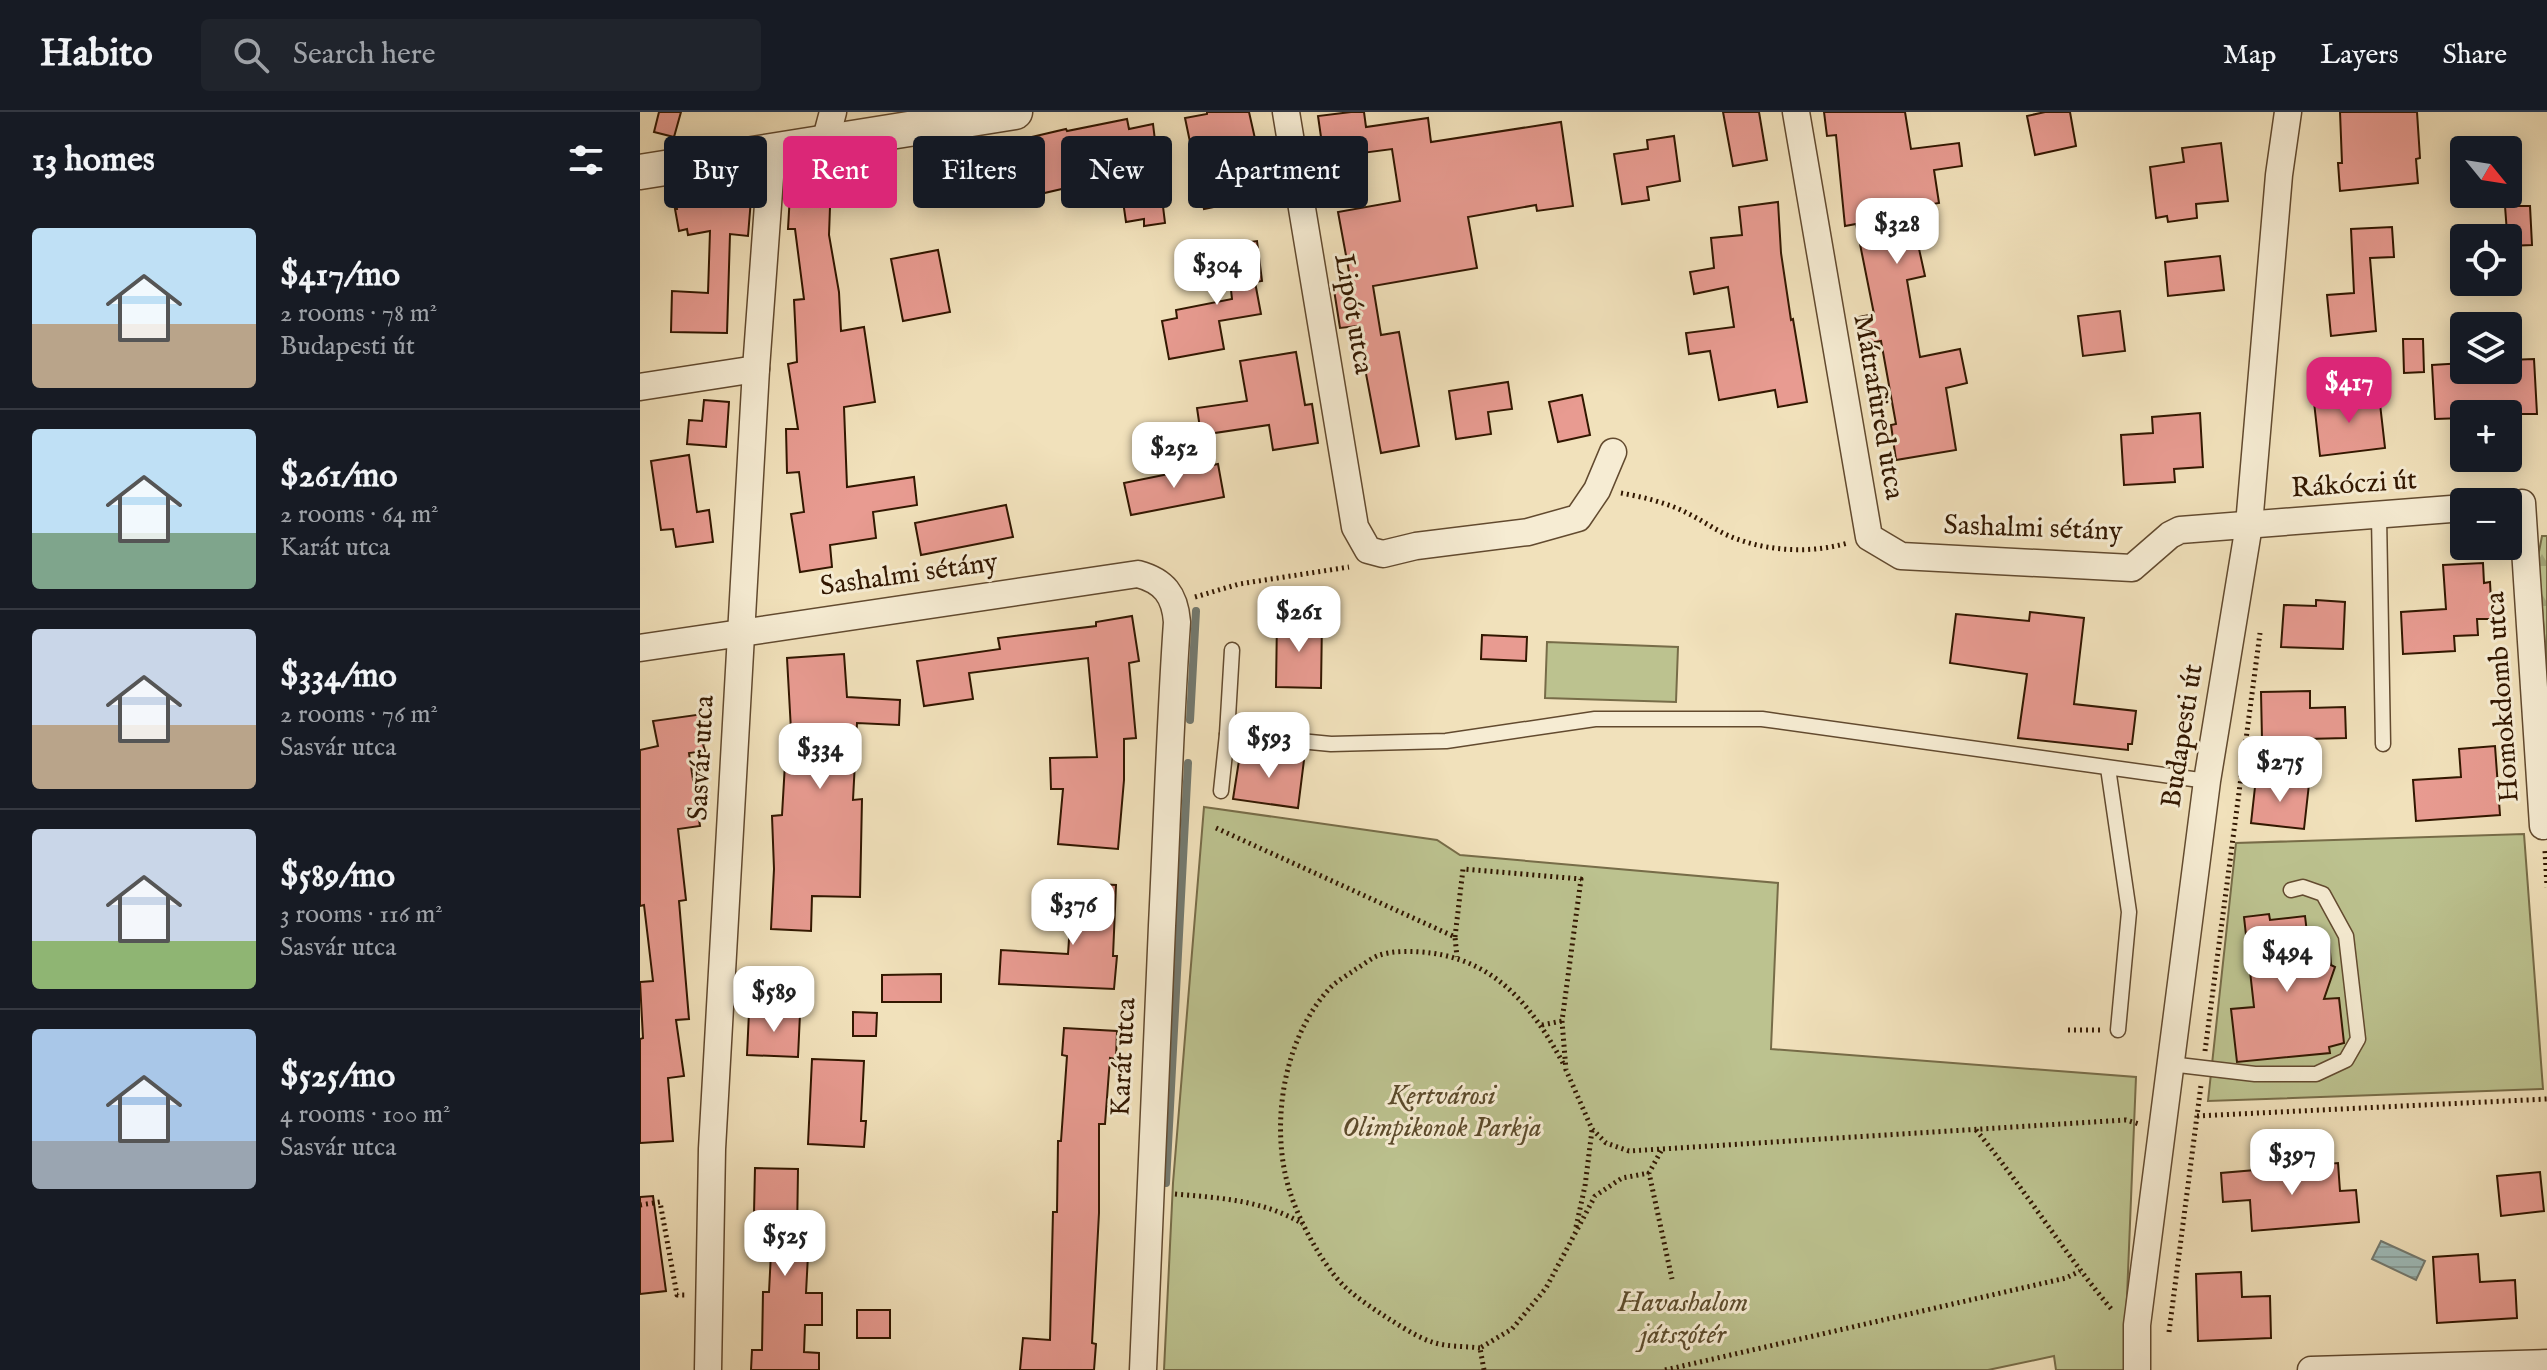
<!DOCTYPE html>
<meta charset="utf-8">
<style>
body{margin:0;font-family:"IM FELL English",serif;background:#20242c;color:#f1f3f6;height:100vh;display:flex;flex-direction:column;font-size:30px;white-space:nowrap}
*{box-sizing:border-box;margin:0}
p{font-size:26px;color:#9ea1a6}
.icon{flex:none;width:44px;height:44px;fill:none;stroke:currentColor;stroke-width:2;stroke-linecap:round;stroke-linejoin:round}
.map{position:relative;flex:1;overflow:hidden}
.panel{display:flex;flex-direction:column;background:#171b24;width:640px}
.panel>*{flex:none}
.top-card{position:absolute;left:24px;top:24px;width:760px;height:72px;display:flex;gap:16px}
.needle{width:52px;rotate:120deg}
.fabs{position:absolute;left:1810px;top:24px;display:grid;gap:16px}
.fabs a{display:grid;place-items:center;width:72px;height:72px;border-radius:8px;background:#171b24;box-shadow:0 4px 20px #0003;font-size:40px}
.price{position:absolute;translate:-50% -68px;padding:0 18px;border-radius:16px;background:#fff;color:#222;font-size:26px;line-height:52px;filter:drop-shadow(0 2px 4px #0008)}
.price::after{content:'';position:absolute;left:50%;top:48px;width:24px;height:18px;margin-left:-12px;background:inherit;clip-path:polygon(0 0,100% 0,50% 100%)}
.price.on{background:#db2777;color:#fff}
ul{padding:0;list-style:none}
li{display:flex;align-items:center;gap:24px;height:200px;padding:0 32px}
li+li{border-top:2px solid #363941}
li span{display:grid;place-items:center;flex:none;width:224px;height:160px;border-radius:8px;color:#555}
li>.icon{margin-inline-start:auto}
span .icon{width:96px;height:96px;fill:#fffc;stroke-width:1}
li b{font-size:34px}
h2{display:flex;justify-content:space-between;align-items:center;height:96px;padding:0 32px;font-size:34px}
.pill{padding:0 28px;border-radius:8px;background:#171b24;box-shadow:0 4px 20px #0003;font-size:28px;line-height:72px}
.pill.on{background:#db2777;color:#fff}
header{display:flex;align-items:center;gap:48px;box-sizing:border-box;height:112px;padding:0 40px;background:#171b24;border-bottom:2px solid #363941}
header strong{font-size:38px}
nav{display:flex;gap:44px;margin-inline-start:auto;font-size:28px}
.search{width:560px;height:72px;background:#20242c;display:flex;align-items:center;gap:20px;box-sizing:border-box;padding:0 28px;border-radius:8px;color:#9ea1a6;font-size:30px}
main{display:flex;flex:1;min-height:0}
.map>svg:first-child{display:block}
.forest{fill:url(#forest-firs);stroke:#776c48;stroke-width:2}
.green{fill:#bcc28f;stroke:#776c48;stroke-width:2}
.water{fill:url(#water-rules);stroke:#73796f;stroke-width:2}
.lines{fill:none;stroke-linecap:round;stroke-linejoin:round}
.stream{stroke:#73796f;stroke-width:8}
.building{fill:#e89b91;stroke:#321700;stroke-width:2}
.service-casing{stroke:#624a2f;stroke-width:17}
.minor-casing{stroke:#624a2f;stroke-width:29}
.tertiary-casing{stroke:#624a2f;stroke-width:37}
.path{stroke:#321700;stroke-width:5;stroke-dasharray:2 4;stroke-linecap:butt}
.service{stroke:#f6ecd3;stroke-width:14}
.minor{stroke:#f6ecd3;stroke-width:26}
.tertiary{stroke:#f6ecd3;stroke-width:34}
.labels{text-anchor:middle;dominant-baseline:central;stroke-width:6;stroke-linejoin:round;paint-order:stroke}
.street-label{font-size:28px;fill:#321700;stroke:#f6ecd3}
.park-label{font-size:28px;font-style:italic;fill:#5b4a2b;stroke:#f6ecd3}
</style>
<header>
<strong>Habito</strong>
<div class="search"><svg class="icon" aria-label="search" viewBox="0 0 24 24"><circle cx="10" cy="10" r="6"/><path d="M15 15l6 6"/></svg>Search here</div>
<nav><a>Map</a><a>Layers</a><a>Share</a></nav>
</header>
<main>
<section class="panel">
<h2>13 homes<svg class="icon" aria-label="filters" viewBox="0 0 24 24"><path d="M4 7h16M4 17h16"/><circle cx="9" cy="7" r="2"/><circle cx="15" cy="17" r="2"/></svg></h2>
<ul>
<li><span style="background:linear-gradient(#bfe0f5 60%,#b9a48a 0)"><svg class="icon" aria-label="home" viewBox="0 0 24 24"><path d="M3 11l9-7 9 7M6 9v11h12V9"/></svg></span><div><b>$417/mo</b><p>2 rooms · 78 m²</p><p>Budapesti út</p></div></li>
<li><span style="background:linear-gradient(#bfe0f5 65%,#7fa58c 0)"><svg class="icon" aria-label="home" viewBox="0 0 24 24"><path d="M3 11l9-7 9 7M6 9v11h12V9"/></svg></span><div><b>$261/mo</b><p>2 rooms · 64 m²</p><p>Karát utca</p></div></li>
<li><span style="background:linear-gradient(#c9d6e8 60%,#b9a48a 0)"><svg class="icon" aria-label="home" viewBox="0 0 24 24"><path d="M3 11l9-7 9 7M6 9v11h12V9"/></svg></span><div><b>$334/mo</b><p>2 rooms · 76 m²</p><p>Sasvár utca</p></div></li>
<li><span style="background:linear-gradient(#c9d6e8 70%,#8fb573 0)"><svg class="icon" aria-label="home" viewBox="0 0 24 24"><path d="M3 11l9-7 9 7M6 9v11h12V9"/></svg></span><div><b>$589/mo</b><p>3 rooms · 116 m²</p><p>Sasvár utca</p></div></li>
<li><span style="background:linear-gradient(#a9c7e8 70%,#9aa5b1 0)"><svg class="icon" aria-label="home" viewBox="0 0 24 24"><path d="M3 11l9-7 9 7M6 9v11h12V9"/></svg></span><div><b>$525/mo</b><p>4 rooms · 100 m²</p><p>Sasvár utca</p></div></li>
</ul>
</section>
<div class="map">
<svg width="1907" height="1258" viewBox="0 0 1907 1258">
<defs>
<pattern id="forest-firs" width="22" height="20" patternUnits="userSpaceOnUse" patternTransform="scale(2)"><rect width="22" height="20" fill="#bcc28f"/><path d="M5 1l3.5 6h-7zM16 11l3.5 6h-7z" fill="#a2a67a"/></pattern>
<pattern id="water-rules" width="6" height="5" patternUnits="userSpaceOnUse" patternTransform="scale(2)"><rect width="6" height="5" fill="#9ebbb9"/><path d="M0 2.5h6" fill="none" stroke="#89a09d"/></pattern>
</defs>
<rect width="100%" height="100%" fill="#f1e1bb"/>
<filter id="stains"><feTurbulence type="fractalNoise" baseFrequency=".0025" numOctaves="4"/><feColorMatrix values="0 0 0 0 .2 0 0 0 0 .09 0 0 0 0 .02 0 0 0 .5 -.17"/></filter>
<radialGradient id="worn" r=".72"><stop offset=".6" stop-color="#630" stop-opacity="0"/><stop offset="1" stop-color="#630" stop-opacity=".3"/></radialGradient>
<path class="forest" d="M1902,424h5v136l-9,-115z"/>
<g class="green">
<path d="M907,530l131,5 -2,55 -131,-4z"/>
<path d="M564,695l233,33 23,15 318,28 -7,166 365,28 -12,293h-68l-2,-14 -66,14h-824l9,-187z"/>
<path d="M1884,722l19,255 -335,12 28,-258z"/>
</g>
<path class="water" d="M1741,1129l44,20 -9,19 -44,-21z"/>
<g class="lines">
<g class="stream">
<path d="M550,608l6,-109"/>
<path d="M526,1071l22,-420"/>
</g>
</g>
<g class="building">
<path d="M19,0h22l-7,25 -20,-5z"/>
<path d="M567,0h42l7,31 -33,8 10,52 -29,6 -19,-91 22,-4z"/>
<path d="M711,0h13l2,15 62,-9 3,24 130,-20 12,84 -36,5 -1,-6 -68,12 9,51 -104,18 8,49 18,-3 20,114 -38,7 -24,-127 -17,2 -6,-38 18,-2 -14,-76 62,-11 -8,-52 -68,9 -6,-42z"/>
<path d="M1083,0h36l8,48 -34,6z"/>
<path d="M1184,0h81l6,37 48,-6 3,23 -28,4 5,33 -29,5 15,68 -18,4 13,77 40,-8 7,34 -21,5 10,62 -60,10 -5,-35 5,-1 -15,-83 -17,3 -5,-27 15,-3 -18,-90 -11,2 -9,-91 -9,1z"/>
<path d="M1405,0h25l6,34 -41,9 -8,-39z"/>
<path d="M1700,0h77l3,46 -4,1 2,24 -78,8 -2,-28h4z"/>
<path d="M487,7l2,10 24,-5 12,99 -21,3v-7l-18,3 -8,-56 -42,8 3,11 -86,20 -1,-8 -40,8 -5,-31 8,-2 -4,-22 27,-5 1,9 45,-9 -1,-6 43,-10 1,2z"/>
<path d="M1034,24l6,45 -33,6 2,13 -27,4 -8,-50 34,-5 -1,-9z"/>
<path d="M1581,31l7,58 -32,3 1,14 -29,4 -1,-6 -11,2 -6,-51 34,-5 -2,-14z"/>
<path d="M204,48l8,43 -22,4 -1,28 10,57 2,39 23,-4 11,75 -31,5 3,80 67,-10 3,28 -44,7 3,26 -46,7 2,22 -32,5 -9,-58 13,-2 -5,-40 -12,1 -1,-44h12l-10,-65 9,-2 -3,-62 10,-1 -9,-70h-7l3,-52 8,-10z"/>
<path d="M64,83l47,4 -3,37 -18,-2 -3,99 -56,-1 1,-41 36,2 2,-62 -22,4 -1,-6 -8,2 -4,-22h2l-1,-8z"/>
<path d="M1138,90l3,51 10,67 2,-1 14,83 -29,5 -3,-17 -56,10 -9,-49 -21,3 -3,-21 48,-6 -6,-40 -34,7 -4,-22 24,-4 -3,-30 31,-3 -3,-28z"/>
<path d="M1865,94h25l2,39 -24,1z"/>
<path d="M1752,115l2,30 -24,1 6,73 -45,5 -4,-41 27,-2 -3,-64z"/>
<path d="M617,129l5,40 -7,1 6,32 -42,7 5,28 -55,10 -7,-38 15,-3 -1,-8 56,-11 -6,-54z"/>
<path d="M298,138l12,62 -47,9 -12,-62z"/>
<path d="M1580,144l4,34 -56,6 -3,-34z"/>
<path d="M1480,199l5,40 -42,5 -5,-40z"/>
<path d="M1763,227h20l1,33 -20,1z"/>
<path d="M656,240l9,53 7,-1 6,39 -45,7 -4,-25 -68,10 -4,-27 50,-7 -7,-40z"/>
<path d="M1894,247l3,55h-73v4l-29,1 -3,-54 32,-2v7h44v-10z"/>
<path d="M868,270l4,27 -24,3 3,22 -35,5 -7,-48z"/>
<path d="M942,283l8,40 -32,7 -9,-40z"/>
<path d="M1739,283l6,53 -65,8 -6,-54z"/>
<path d="M64,288l25,2 -3,45 -39,-3 2,-24 13,1z"/>
<path d="M1560,301l3,54 -29,2 1,13 -51,3 -3,-50 32,-2 -1,-16z"/>
<path d="M49,343l8,57 12,-2 4,32 -37,5 -3,-18 -12,1 -10,-69z"/>
<path d="M578,352l6,33 -93,18 -7,-32z"/>
<path d="M366,393l7,32 -92,18 -6,-32z"/>
<path d="M1843,451l1,20 6,-1 2,37h-15l1,16 -24,1 1,15 -52,3 -2,-42 45,-3 -3,-44z"/>
<path d="M1676,488l29,2 -2,47 -62,-2 3,-42 32,1z"/>
<path d="M1390,500l54,6 -10,86 62,7 -4,33h-4v6l-110,-12 9,-64 -77,-11 6,-49 73,7z"/>
<path d="M492,504l7,45 -10,2 7,75 -12,1v41l-6,69 -60,-5 5,-55h-12l-1,-31 47,-1 -9,-99 -119,15 4,26 -49,7 -7,-45 83,-12 -2,-11 98,-12v-4z"/>
<path d="M637,507l45,1 -1,68 -45,-1z"/>
<path d="M842,523l45,2 -1,24 -45,-2z"/>
<path d="M204,542l3,43 53,3 -1,25 -42,-2 -4,77 9,-1 -2,98 -48,-1 -1,35 -40,-2 3,-60 -2,-53 10,-1 5,-86 4,1 -4,-72z"/>
<path d="M1670,579v17l35,-1 1,31 -84,2 -1,-48z"/>
<path d="M63,602l5,28 -5,2 2,7 -16,2 11,73 -22,3 8,71 -7,1 10,118 -13,1 8,56 -16,2 5,63 -33,2v-104l3,-1 -3,-56 13,-1 -9,-76 -4,1v-156l18,-4 -5,-25z"/>
<path d="M1855,634l5,69 -84,6 -3,-41 48,-3 -2,-28z"/>
<path d="M600,642l64,6 -6,48 -65,-9z"/>
<path d="M1616,666l53,6 -5,45 -53,-6z"/>
<path d="M433,771l43,2 -3,71h4l-3,33 -115,-5 2,-34 67,4z"/>
<path d="M1629,802l1,6 35,-4 3,25 21,-2 2,26 4,2 -11,32 15,-1 5,45 -15,4 1,6 -93,9 -6,-53 23,-2 -10,-90z"/>
<path d="M301,862v28h-59v-27z"/>
<path d="M109,900l51,2 -2,43 -51,-2z"/>
<path d="M213,900l24,1 -1,23h-23z"/>
<path d="M424,916l53,3 -1,28 -6,-1 -5,66h-6v89l-7,130 4,1 -2,26h-74l3,-32 27,2 3,-128h4l1,-71h3l6,-85 -5,-1z"/>
<path d="M172,947l52,2 -3,60h5l-2,26 -56,-3z"/>
<path d="M1698,1051l2,28 16,-1 3,32 -107,9 -2,-31 -27,2 -2,-29z"/>
<path d="M115,1056l43,1 -1,66 12,1 -3,57h16v32h-17l-1,27 15,1v17h-68l1,-20h10l1,-58h6l4,-79h-19z"/>
<path d="M1900,1060l4,39 -43,5 -4,-40z"/>
<path d="M13,1084l13,95 -26,3v-97z"/>
<path d="M1838,1142l2,28 35,-2 2,38 -80,5 -4,-66z"/>
<path d="M1601,1160l1,25 28,-1 1,42 -73,3 -2,-67z"/>
<rect x="217" y="1198" width="33" height="28"/>
</g>
<g class="lines">
<defs>
<g id="service">
<path d="M1739,404l4,228"/>
<path d="M587,622l104,10 115,-3 149,-22h167l445,62"/>
<path d="M1468,656l21,144 -11,118"/>
<path d="M581,679l6,-57 5,-84"/>
<path d="M1530,952l85,10h61l30,-14 12,-21 -12,-103 -23,-42 -20,-7 -12,3"/>
</g>
<g id="minor">
<path d="M646,0l69,415 13,23 15,4 33,-8 112,-14 50,-14 19,-28 16,-38"/>
<path d="M1156,0l73,425 32,19 231,12 38,-33 10,-5 284,-22"/>
<path d="M185,30l8,-30"/>
<path d="M0,275l116,-18"/>
<path d="M1882,391l21,323"/>
<path d="M0,536l498,-74c26,7 37,21 39,48 -7,101 -10,202 -15,304 -7,148 -14,296 -19,444"/>
<path d="M68,1258l4,-221 44,-780 16,-219"/>
<path d="M1497,1258v-45l70,-544 42,-256 30,-350 9,-63"/>
<path d="M1671,1258l236,-7"/>
</g>
<path id="tertiary" d="M0,60l375,-60"/>
</defs>
<use href="#service" class="service-casing"/>
<use href="#minor" class="minor-casing"/>
<use href="#tertiary" class="tertiary-casing"/>
<g class="path">
<path d="M981,381c22,4 47,10 66,20 17,8 32,20 50,26 36,13 75,14 111,4"/>
<path d="M555,485l44,-13 110,-17"/>
<path d="M576,716l239,109 2,20"/>
<path d="M1905,739l2,36"/>
<path d="M815,825l8,-68 118,10 -19,142 4,49 26,59 14,14 23,8 497,-31 13,4"/>
<path d="M902,913l20,-4"/>
<path d="M1428,918h33"/>
<path d="M1565,939l55,-418"/>
<path d="M1557,1004l350,-17"/>
<path d="M1336,1018c48,58 88,123 137,181"/>
<path d="M1021,1039l-12,22 23,106"/>
<path d="M535,1082c46,4 88,6 128,30"/>
<path d="M0,1093l20,-3 17,93h8"/>
<path d="M936,1115l9,-41 7,-56"/>
<path d="M1529,1220l32,-247"/>
<path d="M840,1236c-15,-2 -34,-1 -48,-6 -15,-5 -30,-15 -43,-23 -15,-10 -31,-20 -44,-32 -22,-21 -46,-66 -55,-95 -21,-65 -7,-155 41,-205 7,-7 17,-12 25,-18 7,-4 14,-10 21,-13 15,-6 38,-5 54,-3 67,9 103,56 133,112"/>
<path d="M844,1258l-4,-22 32,-19 34,-41 49,-92 27,-18 27,-5"/>
<path d="M1025,1258l401,-92 14,-7"/>
</g>
<use href="#service" class="service"/>
<use href="#minor" class="minor"/>
<use href="#tertiary" class="tertiary"/>
</g>
<g class="labels">
<g class="street-label">
<text transform="translate(713 202) rotate(80)">Lipót utca</text>
<text transform="translate(1238 295) rotate(80)">Mátrafüred utca</text>
<text transform="translate(1714 373) rotate(-4)">Rákóczi út</text>
<text transform="translate(1393 417) rotate(2)">Sashalmi sétány</text>
<text transform="translate(269 463) rotate(-8)">Sashalmi sétány</text>
<text transform="translate(1863 585) rotate(-94)">Homokdomb utca</text>
<text transform="translate(1543 624) rotate(-81)">Budapesti út</text>
<text transform="translate(62 646) rotate(-87)">Sasvár utca</text>
<text transform="translate(484 945) rotate(-87)">Karát utca</text>
</g>
<g class="park-label">
<text x="802" y="984">Kertvárosi<tspan x="802" dy="32">Olimpikonok Parkja</tspan></text>
<text x="1043" y="1191">Havashalom<tspan x="1043" dy="32">játszótér</tspan></text>
</g>
</g>
<rect width="100%" height="100%" filter="url(#stains)"/>
<rect width="100%" height="100%" fill="url(#worn)"/>
</svg>
<div class="fabs">
<a><svg class="needle" viewBox="-14 -14 28 28"><path d="M0-13l5 13h-10z" fill="#e53935"/><path d="M0 13l5-13h-10z" fill="#9ea1a6"/></svg></a>
<a><svg class="icon" aria-label="locate" viewBox="0 0 24 24"><circle cx="12" cy="12" r="6"/><path d="M12 2v4M12 18v4M2 12h4M18 12h4"/></svg></a>
<a><svg class="icon" aria-label="layers" viewBox="0 0 24 24"><path d="M12 4l9 5-9 5-9-5zM3 14l9 5 9-5"/></svg></a>
<a>+</a>
<a>−</a>
</div>
<b class="price" style="left:1257px;top:154px">$328</b>
<b class="price" style="left:577px;top:195px">$304</b>
<b class="price on" style="left:1709px;top:313px">$417</b>
<b class="price" style="left:534px;top:378px">$252</b>
<b class="price" style="left:659px;top:542px">$261</b>
<b class="price" style="left:629px;top:668px">$593</b>
<b class="price" style="left:180px;top:679px">$334</b>
<b class="price" style="left:1640px;top:692px">$275</b>
<b class="price" style="left:433px;top:835px">$376</b>
<b class="price" style="left:1647px;top:882px">$494</b>
<b class="price" style="left:134px;top:922px">$589</b>
<b class="price" style="left:1652px;top:1085px">$397</b>
<b class="price" style="left:145px;top:1166px">$525</b>
<div class="top-card">
<a class="pill">Buy</a>
<a class="pill on">Rent</a>
<a class="pill">Filters</a>
<a class="pill">New</a>
<a class="pill">Apartment</a>
</div>
</div>
</main>
